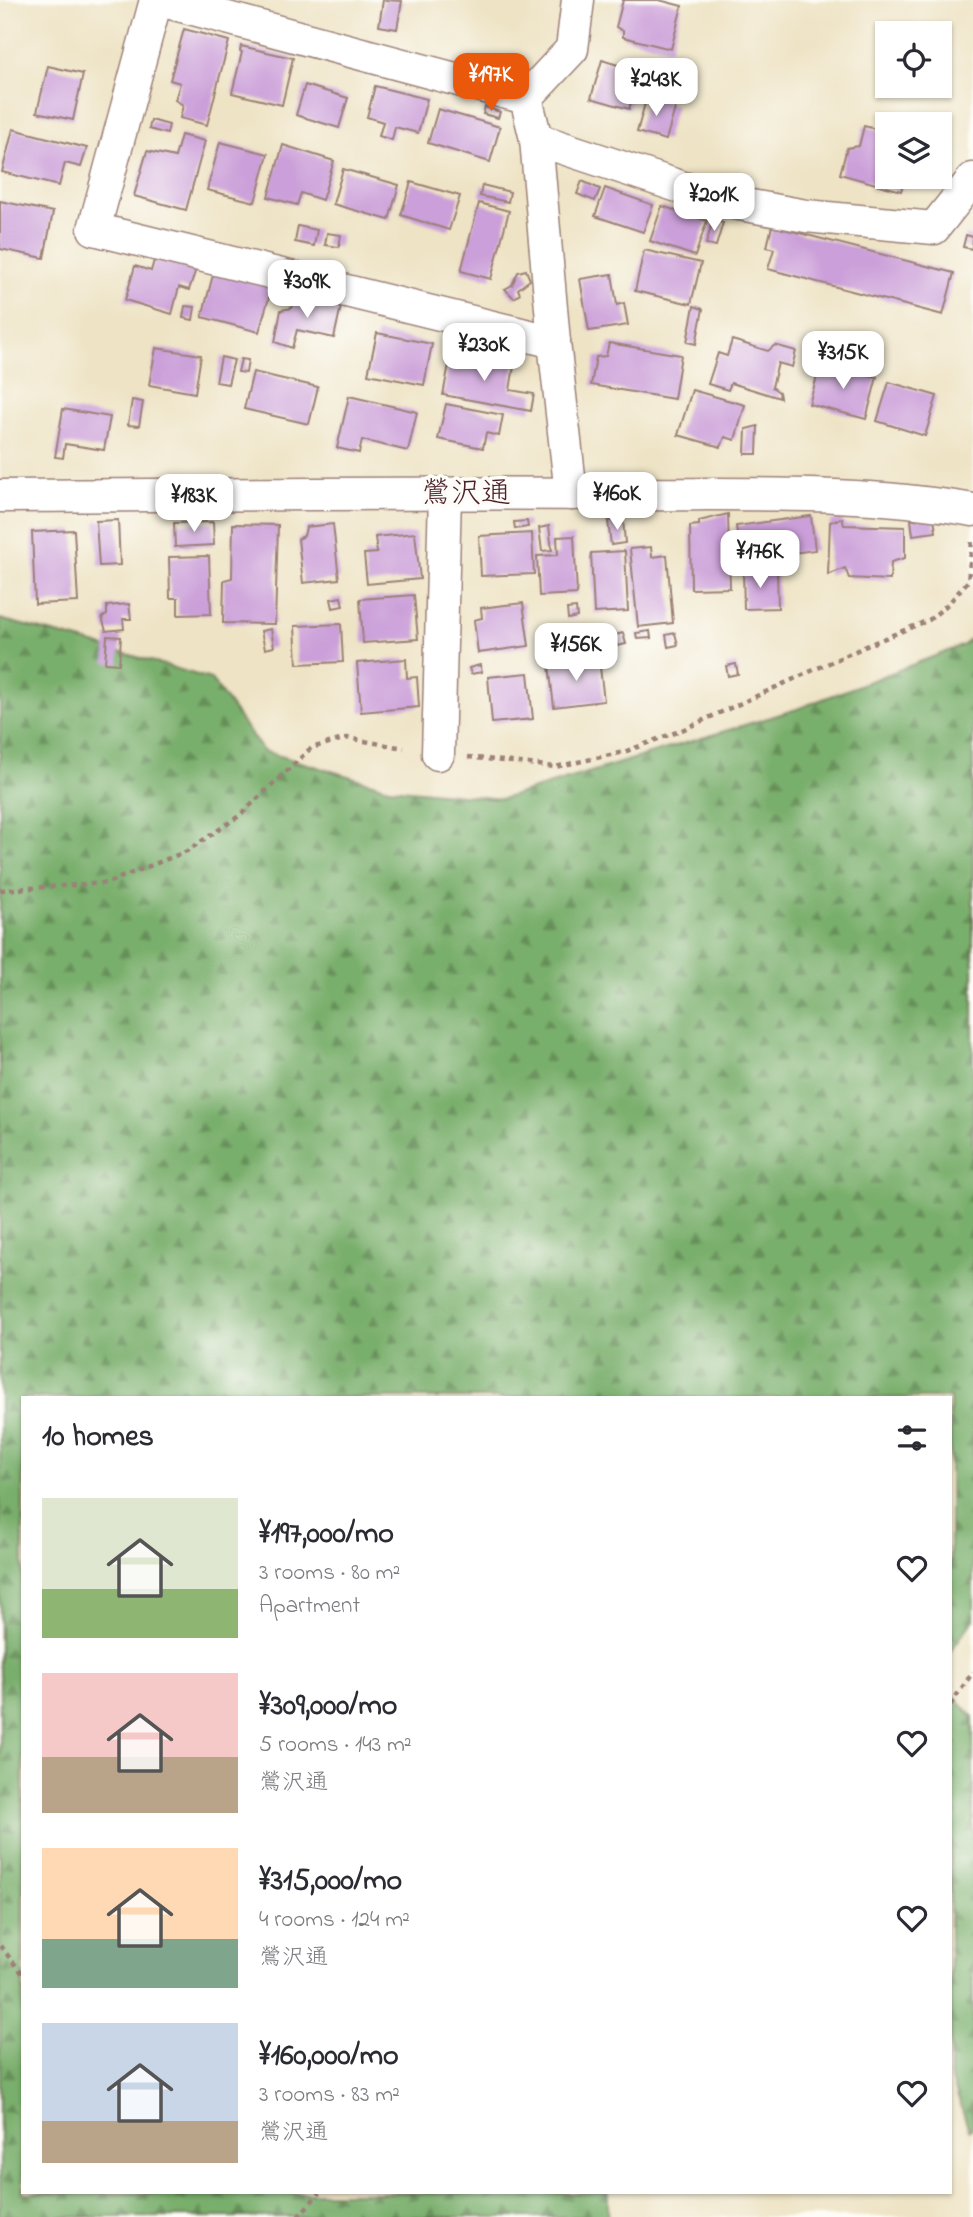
<!DOCTYPE html>
<meta charset="utf-8">
<style>
body{margin:0;font-family:"Indie Flower","Klee One",sans-serif;background:#f7f7f7;color:#2b2b33;height:100vh;display:flex;flex-direction:column;font-size:26px;white-space:nowrap}
*{box-sizing:border-box;margin:0}
p{font-size:23px;color:#7c7c81}
.icon{flex:none;width:38px;height:38px;fill:none;stroke:currentColor;stroke-width:2;stroke-linecap:round;stroke-linejoin:round}
.map{position:relative;flex:1;overflow:hidden}
.details{position:absolute;left:21px;top:1396px;width:931px;height:798px;display:flex;flex-direction:column;background:#fff;border-radius:0px;box-shadow:0 2px 5px #0004}
.details>*{flex:none}
.fabs{position:absolute;left:875px;top:21px;display:grid;gap:14px}
.fabs a{display:grid;place-items:center;width:77px;height:77px;border-radius:0px;background:#fff;box-shadow:0 2px 5px #0004;font-size:35px}
.price{position:absolute;translate:-50% -60px;padding:0 16px;border-radius:14px;background:#fff;color:#222;font-size:23px;line-height:46px;filter:drop-shadow(0 2px 4px #0008)}
.price::after{content:'';position:absolute;left:50%;top:42px;width:21px;height:16px;margin-left:-10px;background:inherit;clip-path:polygon(0 0,100% 0,50% 100%)}
.price.selected{background:#ea580c;color:#fff}
ul{padding:0;list-style:none}
li{display:flex;align-items:center;gap:21px;height:175px;padding:0 21px}
li span{display:grid;place-items:center;flex:none;width:196px;height:140px;border-radius:0px;color:#555}
li>.icon{margin-inline-start:auto}
span .icon{width:84px;height:84px;fill:#fffc;stroke-width:1}
li b{font-size:30px}
h2{display:flex;justify-content:space-between;align-items:center;height:84px;padding:0 21px;font-size:30px}
.map>svg:first-child{display:block}
.forest{fill:url(#forest-firs);stroke:#62674c;stroke-width:2}
.building{fill:#cb9fd9}
.lines{fill:none;stroke-linecap:round;stroke-linejoin:round}
.street-casing{stroke:#9c8178;stroke-width:35}
.path{stroke:#9c8178;stroke-width:4.5;stroke-dasharray:5 5;stroke-linecap:butt}
.street{stroke:#fff;stroke-width:32}
.labels{text-anchor:middle;dominant-baseline:central;stroke-width:7;stroke-linejoin:round;paint-order:stroke}
.street-label{font-size:30px;fill:#4a1f2b;stroke:#fdfcf7}
</style>
<div class="map">
<svg width="973" height="2217" viewBox="0 0 973 2217">
<defs>
<pattern id="forest-firs" width="22" height="20" patternUnits="userSpaceOnUse" patternTransform="scale(1.75)"><rect width="22" height="20" fill="#79af6c"/><path d="M5 1l3.5 6h-7zM16 11l3.5 6h-7z" fill="#658e59"/></pattern>
</defs>
<rect width="100%" height="100%" fill="#fdfcf7"/>
<filter id="ink" filterUnits="userSpaceOnUse"><feTurbulence type="fractalNoise" baseFrequency=".0143" numOctaves="2"/><feDisplacementMap in="SourceGraphic" scale="14" xChannelSelector="R" yChannelSelector="G"/><feConvolveMatrix kernelMatrix="1 2 1 2 8 2 1 2 1" color-interpolation-filters="sRGB"/></filter>
<filter id="wash" filterUnits="userSpaceOnUse"><feTurbulence type="fractalNoise" baseFrequency=".00686" numOctaves="4" result="noise"/><feDisplacementMap in="SourceGraphic" scale="28" xChannelSelector="R" yChannelSelector="G"/><feGaussianBlur stdDeviation="1.57" result="paint"/><feColorMatrix in="noise" values="0 0 0 0 0 0 0 0 0 0 0 0 0 0 0 0 0 1.4 0 .05"/><feComposite in="paint" operator="in"/></filter>
<g filter="url(#wash)">
<rect width="100%" height="100%" fill="#eee3c5"/>
<g class="forest">
<path d="M0,619l87,23 124,37 52,72 126,37 113,11 295,-90 167,-64 9,-9v984l-23,32v-254h-927v795h585v24h-608z"/>
<path d="M950,1691l23,26v410l-4,3 -19,-56z"/>
</g>
<g id="blocks">
<g class="building">
<path d="M383,0l19,1 -5,28 -18,-3z"/>
<path d="M623,0h36l23,6 -11,43 -48,-12v-6l-7,-4z"/>
<path d="M184,29l45,12 -22,84 -27,-7 3,-13 -8,-5 5,-17 -10,-3z"/>
<path d="M241,46l52,12 -11,47 -50,-12 10,-41 -2,-1z"/>
<path d="M602,60l38,12 -11,37 -38,-11z"/>
<path d="M48,66l35,8 -10,46 -36,-8z"/>
<path d="M305,85l43,13 -9,30 -43,-13z"/>
<path d="M375,86l52,13 -9,34 -23,-6 -3,13 -13,-4 4,-14 -16,-5z"/>
<path d="M647,96l29,9 -10,35 -29,-8z"/>
<path d="M485,107l15,5 -2,6 -15,-4z"/>
<path d="M438,109l62,18 -10,35 -62,-19z"/>
<path d="M151,120l18,5 -2,9 -18,-5z"/>
<path d="M864,126l23,6v45h18l-4,14 -61,-17 7,-26 12,-2z"/>
<path d="M13,129l74,19 -6,19 -16,-4 -6,23 -57,-14z"/>
<path d="M181,135l24,6 -19,69 -52,-14 13,-45 28,6z"/>
<path d="M220,142l48,12 -13,48 -48,-12z"/>
<path d="M283,145l51,16 -12,39 -21,-7 -4,12 -29,-8z"/>
<path d="M343,169l56,16 -10,35 -56,-16z"/>
<path d="M582,181l18,8 -5,12 -18,-7z"/>
<path d="M411,182l49,14 -11,34 -48,-15z"/>
<path d="M482,185l28,7 -2,10 -28,-6z"/>
<path d="M605,188l48,17 -10,27 -48,-16z"/>
<path d="M0,201l53,11 -9,46 -44,-9z"/>
<path d="M479,203l30,8 -18,68 -30,-8z"/>
<path d="M662,206l45,15 -12,35 -45,-15z"/>
<path d="M713,220l10,3 -7,23 -10,-2z"/>
<path d="M298,226l19,4 -3,16 -19,-4z"/>
<path d="M772,226l182,47 -11,42 -175,-46 6,-20 -7,-2z"/>
<path d="M327,233l14,2 -2,12 -14,-2z"/>
<path d="M966,235l7,2 -1,12 -9,-2z"/>
<path d="M644,250l57,13 -10,41 -56,-13z"/>
<path d="M155,257l41,12 -7,21 -10,-3 -7,27 -47,-14 10,-34 16,5z"/>
<path d="M526,270l4,10 -12,9 2,5 -6,4 -9,-9 7,-4 6,-13z"/>
<path d="M214,271l58,16 -13,45 -57,-15z"/>
<path d="M612,274l5,31 7,-2 4,22 -39,6 -9,-52z"/>
<path d="M296,296l45,10 -7,32 -37,-8 -5,18 -17,-6 6,-32 11,-2z"/>
<path d="M185,306l10,1 -2,13 -10,-2z"/>
<path d="M694,306l9,3 -7,35 -9,-2z"/>
<path d="M377,333l55,11 -8,41 -56,-11z"/>
<path d="M732,340l36,11 7,-6 21,6 -4,16 -14,-4 -6,24 7,5 1,6 -49,-15 -3,7 -20,-6 10,-31 9,3z"/>
<path d="M609,343l72,12 -7,44 -83,-14 5,-28 10,-1z"/>
<path d="M156,348l45,7 -6,38 -46,-8z"/>
<path d="M451,354l63,12 -4,24 24,4 -3,17 -88,-16z"/>
<path d="M221,357l13,3 -6,24 -12,-2z"/>
<path d="M241,359l7,1 -2,13 -8,-1z"/>
<path d="M821,363l56,14 -11,42 -57,-15z"/>
<path d="M253,372l65,15 -9,37 -65,-15z"/>
<path d="M889,382l48,14 -12,40 -48,-15z"/>
<path d="M692,390l53,15 -10,35 -10,-3 -4,10 -43,-12z"/>
<path d="M349,396l68,16 -9,39 -46,-11 -3,13 -22,-5z"/>
<path d="M132,400l11,2 -4,24 -11,-1z"/>
<path d="M446,404l57,11 -4,21 -13,-3 -3,15 -45,-9z"/>
<path d="M63,409l47,8 -6,33 -39,-6 -2,14 -8,-1z"/>
<path d="M758,426l-1,28h-12l1,-25z"/>
<path d="M728,514l2,74 -39,1 -1,-63 9,-1v-4z"/>
<path d="M811,516l4,34 -44,6 -1,-6 -30,4 -4,-28z"/>
<path d="M934,517l2,15 -23,3 -2,-15z"/>
<path d="M842,518l2,7 61,2v31l-14,4 -1,18 -41,-2 -4,-10 -17,7 2,-53z"/>
<path d="M623,519l2,24 -14,2 -3,-24z"/>
<path d="M118,520l2,45 -21,1 -3,-45z"/>
<path d="M527,521l1,6 -13,2 -1,-7z"/>
<path d="M213,522l1,23 -39,2 -1,-24z"/>
<path d="M233,524l45,1 -3,99 -52,-1 1,-43 8,-2z"/>
<path d="M333,524l6,55 -36,4 -5,-44 6,-3 2,-9z"/>
<path d="M549,526l3,24 -10,1 -3,-23z"/>
<path d="M74,530l4,72 -43,2 -3,-72z"/>
<path d="M415,533l5,46 -53,5 -3,-30 13,-1 -2,-16z"/>
<path d="M532,533l2,41 -53,2 -2,-40z"/>
<path d="M574,536l3,58 -38,2 -2,-40 21,-1 -1,-18z"/>
<path d="M651,547l1,10 15,-2 6,68 -35,4 -8,-78z"/>
<path d="M625,551l3,60 -34,2 -3,-60z"/>
<path d="M209,556l2,58 -33,1v-17h-8l-1,-41z"/>
<path d="M777,570l1,38 -34,1 -1,-38z"/>
<path d="M414,595l4,44 -55,4 -3,-44z"/>
<path d="M341,597l2,9 -10,2 -2,-9z"/>
<path d="M523,603l6,43 -51,7 -4,-33 8,-2 -1,-10z"/>
<path d="M129,604l2,15h-8l1,10 -18,2 -4,-14 5,-2v-9z"/>
<path d="M576,608l1,9 -9,2 -1,-10z"/>
<path d="M341,624l2,38 -46,2 -2,-38z"/>
<path d="M271,629l3,18 -9,2 -4,-18z"/>
<path d="M650,631l1,7 -14,1 -1,-6z"/>
<path d="M623,633l3,11 -9,2 -2,-11z"/>
<path d="M675,633l3,12 -10,2 -2,-12z"/>
<path d="M107,636l14,1 -2,27 -14,-1z"/>
<path d="M406,659l1,19 10,-1 2,30 -58,5 -4,-49z"/>
<path d="M599,659l5,42 -50,6 -5,-42z"/>
<path d="M736,664l2,10 -10,2 -2,-10z"/>
<path d="M480,665l2,7 -11,2 -2,-6z"/>
<path d="M528,673l5,46 -41,4 -4,-46z"/>
</g>
</g>
</g>
<g filter="url(#ink)">
<use href="#blocks" fill-opacity="0" stroke="#9c8178" stroke-width="2"/>
<g class="lines">
<defs>
<g id="street">
<path d="M156,0l-62,229 460,113"/>
<path d="M160,0l366,98 10,41 18,203 17,152"/>
<path d="M526,98l46,-49 6,-49"/>
<path d="M536,139l187,62 83,15 128,12 39,-49"/>
<path d="M0,496c210,-1 420,-4 630,-2 114,1 230,-4 343,16"/>
<path d="M438,754l7,-259"/>
</g>
</defs>
<use href="#street" class="street-casing"/>
<g class="path">
<path d="M468,757l87,10 69,-15 58,-22 191,-87 56,-23 20,-17 19,-22 4,-40"/>
<path d="M0,890l107,-7 80,-32 52,-35 72,-68 36,-10 57,10"/>
<path d="M950,1705l23,-33"/>
<path d="M0,1946l23,28"/>
<path d="M298,2217l21,-24"/>
</g>
<use href="#street" class="street"/>
</g>
</g>
<g class="labels">
<g class="street-label">
<text x="466" y="495">鶯沢通</text>
</g>
</g>
</svg>
<div class="fabs">
<a><svg class="icon" aria-label="locate" viewBox="0 0 24 24"><circle cx="12" cy="12" r="6"/><path d="M12 2v4M12 18v4M2 12h4M18 12h4"/></svg></a>
<a><svg class="icon" aria-label="layers" viewBox="0 0 24 24"><path d="M12 4l9 5-9 5-9-5zM3 14l9 5 9-5"/></svg></a>
</div>
<b class="price selected" style="left:491px;top:113px">¥197K</b>
<b class="price" style="left:656px;top:118px">¥243K</b>
<b class="price" style="left:714px;top:233px">¥201K</b>
<b class="price" style="left:307px;top:320px">¥309K</b>
<b class="price" style="left:484px;top:383px">¥230K</b>
<b class="price" style="left:843px;top:391px">¥315K</b>
<b class="price" style="left:617px;top:532px">¥160K</b>
<b class="price" style="left:194px;top:534px">¥183K</b>
<b class="price" style="left:760px;top:590px">¥176K</b>
<b class="price" style="left:576px;top:683px">¥156K</b>
<section class="details">
<h2>10 homes<svg class="icon" aria-label="filters" viewBox="0 0 24 24"><path d="M4 7h16M4 17h16"/><circle cx="9" cy="7" r="2"/><circle cx="15" cy="17" r="2"/></svg></h2>
<ul>
<li><span style="background:linear-gradient(#dfe7d0 65%,#8fb573 0)"><svg class="icon" aria-label="home" viewBox="0 0 24 24"><path d="M3 11l9-7 9 7M6 9v11h12V9"/></svg></span><div><b>¥197,000/mo</b><p>3 rooms · 80 m²</p><p>Apartment</p></div><svg class="icon" aria-label="heart" viewBox="0 0 24 24"><path d="M12 20l-8-8c-3-5 5-10 8-4 3-6 11-1 8 4z"/></svg></li>
<li><span style="background:linear-gradient(#f6c9c9 60%,#b9a48a 0)"><svg class="icon" aria-label="home" viewBox="0 0 24 24"><path d="M3 11l9-7 9 7M6 9v11h12V9"/></svg></span><div><b>¥309,000/mo</b><p>5 rooms · 143 m²</p><p>鶯沢通</p></div><svg class="icon" aria-label="heart" viewBox="0 0 24 24"><path d="M12 20l-8-8c-3-5 5-10 8-4 3-6 11-1 8 4z"/></svg></li>
<li><span style="background:linear-gradient(#ffd9b3 65%,#7fa58c 0)"><svg class="icon" aria-label="home" viewBox="0 0 24 24"><path d="M3 11l9-7 9 7M6 9v11h12V9"/></svg></span><div><b>¥315,000/mo</b><p>4 rooms · 124 m²</p><p>鶯沢通</p></div><svg class="icon" aria-label="heart" viewBox="0 0 24 24"><path d="M12 20l-8-8c-3-5 5-10 8-4 3-6 11-1 8 4z"/></svg></li>
<li><span style="background:linear-gradient(#c9d6e8 70%,#b9a48a 0)"><svg class="icon" aria-label="home" viewBox="0 0 24 24"><path d="M3 11l9-7 9 7M6 9v11h12V9"/></svg></span><div><b>¥160,000/mo</b><p>3 rooms · 83 m²</p><p>鶯沢通</p></div><svg class="icon" aria-label="heart" viewBox="0 0 24 24"><path d="M12 20l-8-8c-3-5 5-10 8-4 3-6 11-1 8 4z"/></svg></li>
</ul>
</section>
</div>
